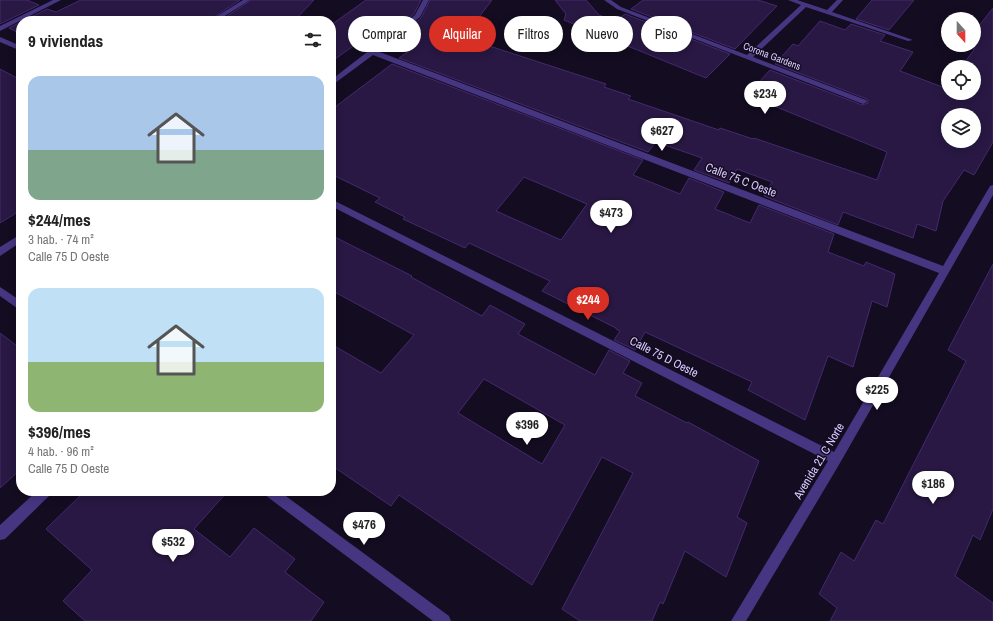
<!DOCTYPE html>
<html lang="es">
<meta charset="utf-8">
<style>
body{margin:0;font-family:"Archivo Narrow",sans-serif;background:#f6f6f6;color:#222;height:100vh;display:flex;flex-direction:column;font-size:15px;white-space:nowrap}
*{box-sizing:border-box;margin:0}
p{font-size:13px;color:#767676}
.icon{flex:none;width:22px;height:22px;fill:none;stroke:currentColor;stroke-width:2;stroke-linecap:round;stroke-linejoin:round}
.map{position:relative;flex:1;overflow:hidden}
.drawer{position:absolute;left:16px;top:16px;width:320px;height:480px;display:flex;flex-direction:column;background:#fff;border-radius:16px;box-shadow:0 2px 10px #0003}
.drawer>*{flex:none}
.banner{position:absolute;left:348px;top:16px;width:380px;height:36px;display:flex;gap:8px}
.needle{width:26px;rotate:159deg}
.buttons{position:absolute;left:941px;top:12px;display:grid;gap:8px}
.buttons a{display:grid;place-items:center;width:40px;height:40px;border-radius:50%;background:#fff;box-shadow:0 2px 10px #0003;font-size:20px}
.price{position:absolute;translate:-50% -34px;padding:0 9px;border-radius:14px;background:#fff;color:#222;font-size:13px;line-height:26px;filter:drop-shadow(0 1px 2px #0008)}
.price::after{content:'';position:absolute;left:50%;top:24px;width:12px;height:9px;margin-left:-6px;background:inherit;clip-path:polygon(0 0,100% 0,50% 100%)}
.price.on{background:#d93025;color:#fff}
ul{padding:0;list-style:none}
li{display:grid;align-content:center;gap:8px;height:212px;padding:0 12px}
li span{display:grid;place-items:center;height:124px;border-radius:12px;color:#555}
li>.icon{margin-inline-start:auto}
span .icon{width:72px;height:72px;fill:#fffc;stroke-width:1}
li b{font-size:17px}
h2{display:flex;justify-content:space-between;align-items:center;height:48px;padding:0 12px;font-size:17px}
.chip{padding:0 14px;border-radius:18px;background:#fff;box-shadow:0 2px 10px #0003;font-size:14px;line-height:36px}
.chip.on{background:#d93025;color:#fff}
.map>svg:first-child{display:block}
.building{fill:#281843;stroke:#44296f;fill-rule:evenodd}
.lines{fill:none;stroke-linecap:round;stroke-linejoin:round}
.minor{fill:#463682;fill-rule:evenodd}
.labels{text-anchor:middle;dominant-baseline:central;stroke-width:3;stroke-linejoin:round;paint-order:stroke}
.far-street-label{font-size:10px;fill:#dbccff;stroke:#140c21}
.street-label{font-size:12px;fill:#dbccff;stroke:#140c21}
</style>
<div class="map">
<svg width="993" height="621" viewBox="0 0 993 621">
<rect width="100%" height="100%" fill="#140c21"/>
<g class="building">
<path d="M0,0h27l12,5 -39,19z"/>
<path d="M81,0h159l-32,21h-185l24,-12 9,3z"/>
<path d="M251,0h63l-20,21h-74z"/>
<path d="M366,0h55l-7,14 -34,26 -13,-4 -36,26v-37z"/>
<path d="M430,0h62l-13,17 -11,22 138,45 -2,3 27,9 -3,3 91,31 1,-2 33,11 1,-1 123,42 10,-28 -140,-57 23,-25 92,35 6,-2 -1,-4 -92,-35 18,-20 5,2 22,-25 25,9 6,-6 34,11 -5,6 33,11 -13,19 45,17 3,-3v8h26v-26h-13l13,-17v-18l19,-24v134l-19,33 -10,-5 -21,31 -7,30 -19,-7 -4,14 -70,-26 -5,13 -74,-29 8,-14 -35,-13 -8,14 -35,-13 8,-12 -46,-16 -8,10 -249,-94 10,-7 -20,-7 32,-26zM948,115h26v26h-26z"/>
<path d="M555,0h31l13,15 16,6 10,-7 105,40 -24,24 -142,-58 2,-6z"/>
<path d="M643,0h115l19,6 -42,43 -104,-40z"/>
<path d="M872,0h42l-25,30 -33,-11z"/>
<path d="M21,22v12l-12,-6z"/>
<path d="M392,64l251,96 -10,15 47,19 9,-16 35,14 -9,17 35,14 9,-18 75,29 -6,18 36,14 2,-4 29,12 -8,33 -15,-6 -19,66 -25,-11 -23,64 -57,-30 4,-8 -107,-50 -10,18 -21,-10 6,-9 -4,-2v-1l-74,-37 8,-10 -81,-38 -4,5 -62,-29 2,-2 -30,-15 5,-4 -49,-24v-64zM524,177l63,27 -26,36 -65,-29z"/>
<path d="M0,69l21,11v130l-21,13z"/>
<path d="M331,235l81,41 -1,1 71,39 8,-11 35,19 -7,10 77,41 14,-25 21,11 -7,12 19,10 -7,13 52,27 1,-1 71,39 -22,56 10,6 -21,54 -41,-26 -22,53 -3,-2 -8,19h-72l-18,-12 71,-136 -31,-16 -70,128 -133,-90 -8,11 -60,-41v-121l50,29 33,-38 -83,-45zM484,379l81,46 -23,39 -84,-51z"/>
<path d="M993,264v245l-13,31 -7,-5 -18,41 38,27v18h-163l7,-13 -18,-14 22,-42 13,9 22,-41 7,4 83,-163 -18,-11z"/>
<path d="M0,333l21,16v120l-21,19z"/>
<path d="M85,491h143l-34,38 36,28 24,-29 41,31 -10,13 39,30 -13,19h-226l-22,-20 29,-31 -46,-41z"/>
</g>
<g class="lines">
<g class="minor">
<path d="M53,0h8l-61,31v-5z"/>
<path d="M243,0h7l-33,21h-8z"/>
<path d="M423,0h6l-9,17 -43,34 566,215 47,-80 3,-1v10l-153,268 -94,158h-15l97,-160 -497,-255v-7l503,253 105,-179 -566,-218 -42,31v-6l84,-65z"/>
<path d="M604,0h7l10,7 126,48 54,-50 -13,-5h9l30,10 10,-10h6l-11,12 81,28 -5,1 -102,-34 -53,50 113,43 1,2 -4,2 -246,-95z"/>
<path d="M0,37l21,9v5l-21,-9z"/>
<path d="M21,234v8l-21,14v-9z"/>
<path d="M0,287l21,14v10l-21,-15z"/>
<path d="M37,491h15l-2,4 -45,44 -5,1v-15z"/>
<path d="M263,491h16l170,125 2,5h-18l-168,-126z"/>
</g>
</g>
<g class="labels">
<g class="far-street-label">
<text transform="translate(772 56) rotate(21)">Corona Gardens</text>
</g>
<g class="street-label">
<text transform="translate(741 180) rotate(21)">Calle 75 C Oeste</text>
<text transform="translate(664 357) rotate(27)">Calle 75 D Oeste</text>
<text transform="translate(819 461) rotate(-59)">Avenida 21 C Norte</text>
</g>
</g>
</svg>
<div class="buttons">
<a><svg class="needle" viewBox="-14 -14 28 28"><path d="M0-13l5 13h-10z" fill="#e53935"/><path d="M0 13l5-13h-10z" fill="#767676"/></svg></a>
<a><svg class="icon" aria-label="locate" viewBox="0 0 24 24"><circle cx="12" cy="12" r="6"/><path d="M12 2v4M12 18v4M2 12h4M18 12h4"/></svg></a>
<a><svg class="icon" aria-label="layers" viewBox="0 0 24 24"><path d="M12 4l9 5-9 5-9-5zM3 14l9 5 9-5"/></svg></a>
</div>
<b class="price" style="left:765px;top:115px">$234</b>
<b class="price" style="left:662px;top:152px">$627</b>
<b class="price" style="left:611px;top:234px">$473</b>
<b class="price on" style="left:588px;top:321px">$244</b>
<b class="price" style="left:877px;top:411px">$225</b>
<b class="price" style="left:527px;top:446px">$396</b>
<b class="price" style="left:933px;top:505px">$186</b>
<b class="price" style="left:364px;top:546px">$476</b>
<b class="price" style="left:173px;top:563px">$532</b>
<div class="banner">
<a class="chip">Comprar</a>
<a class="chip on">Alquilar</a>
<a class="chip">Filtros</a>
<a class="chip">Nuevo</a>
<a class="chip">Piso</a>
</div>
<section class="drawer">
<h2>9 viviendas<svg class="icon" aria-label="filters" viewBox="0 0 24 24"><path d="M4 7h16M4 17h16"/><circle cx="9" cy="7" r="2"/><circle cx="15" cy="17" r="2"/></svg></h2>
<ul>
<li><span style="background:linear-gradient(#a9c7e8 60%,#7fa58c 0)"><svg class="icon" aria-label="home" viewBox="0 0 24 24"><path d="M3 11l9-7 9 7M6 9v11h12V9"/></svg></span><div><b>$244/mes</b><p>3 hab. · 74 m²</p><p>Calle 75 D Oeste</p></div></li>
<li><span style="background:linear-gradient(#bfe0f5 60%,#8fb573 0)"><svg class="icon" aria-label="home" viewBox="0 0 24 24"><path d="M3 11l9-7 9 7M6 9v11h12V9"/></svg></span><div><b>$396/mes</b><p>4 hab. · 96 m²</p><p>Calle 75 D Oeste</p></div></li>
</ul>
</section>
</div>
